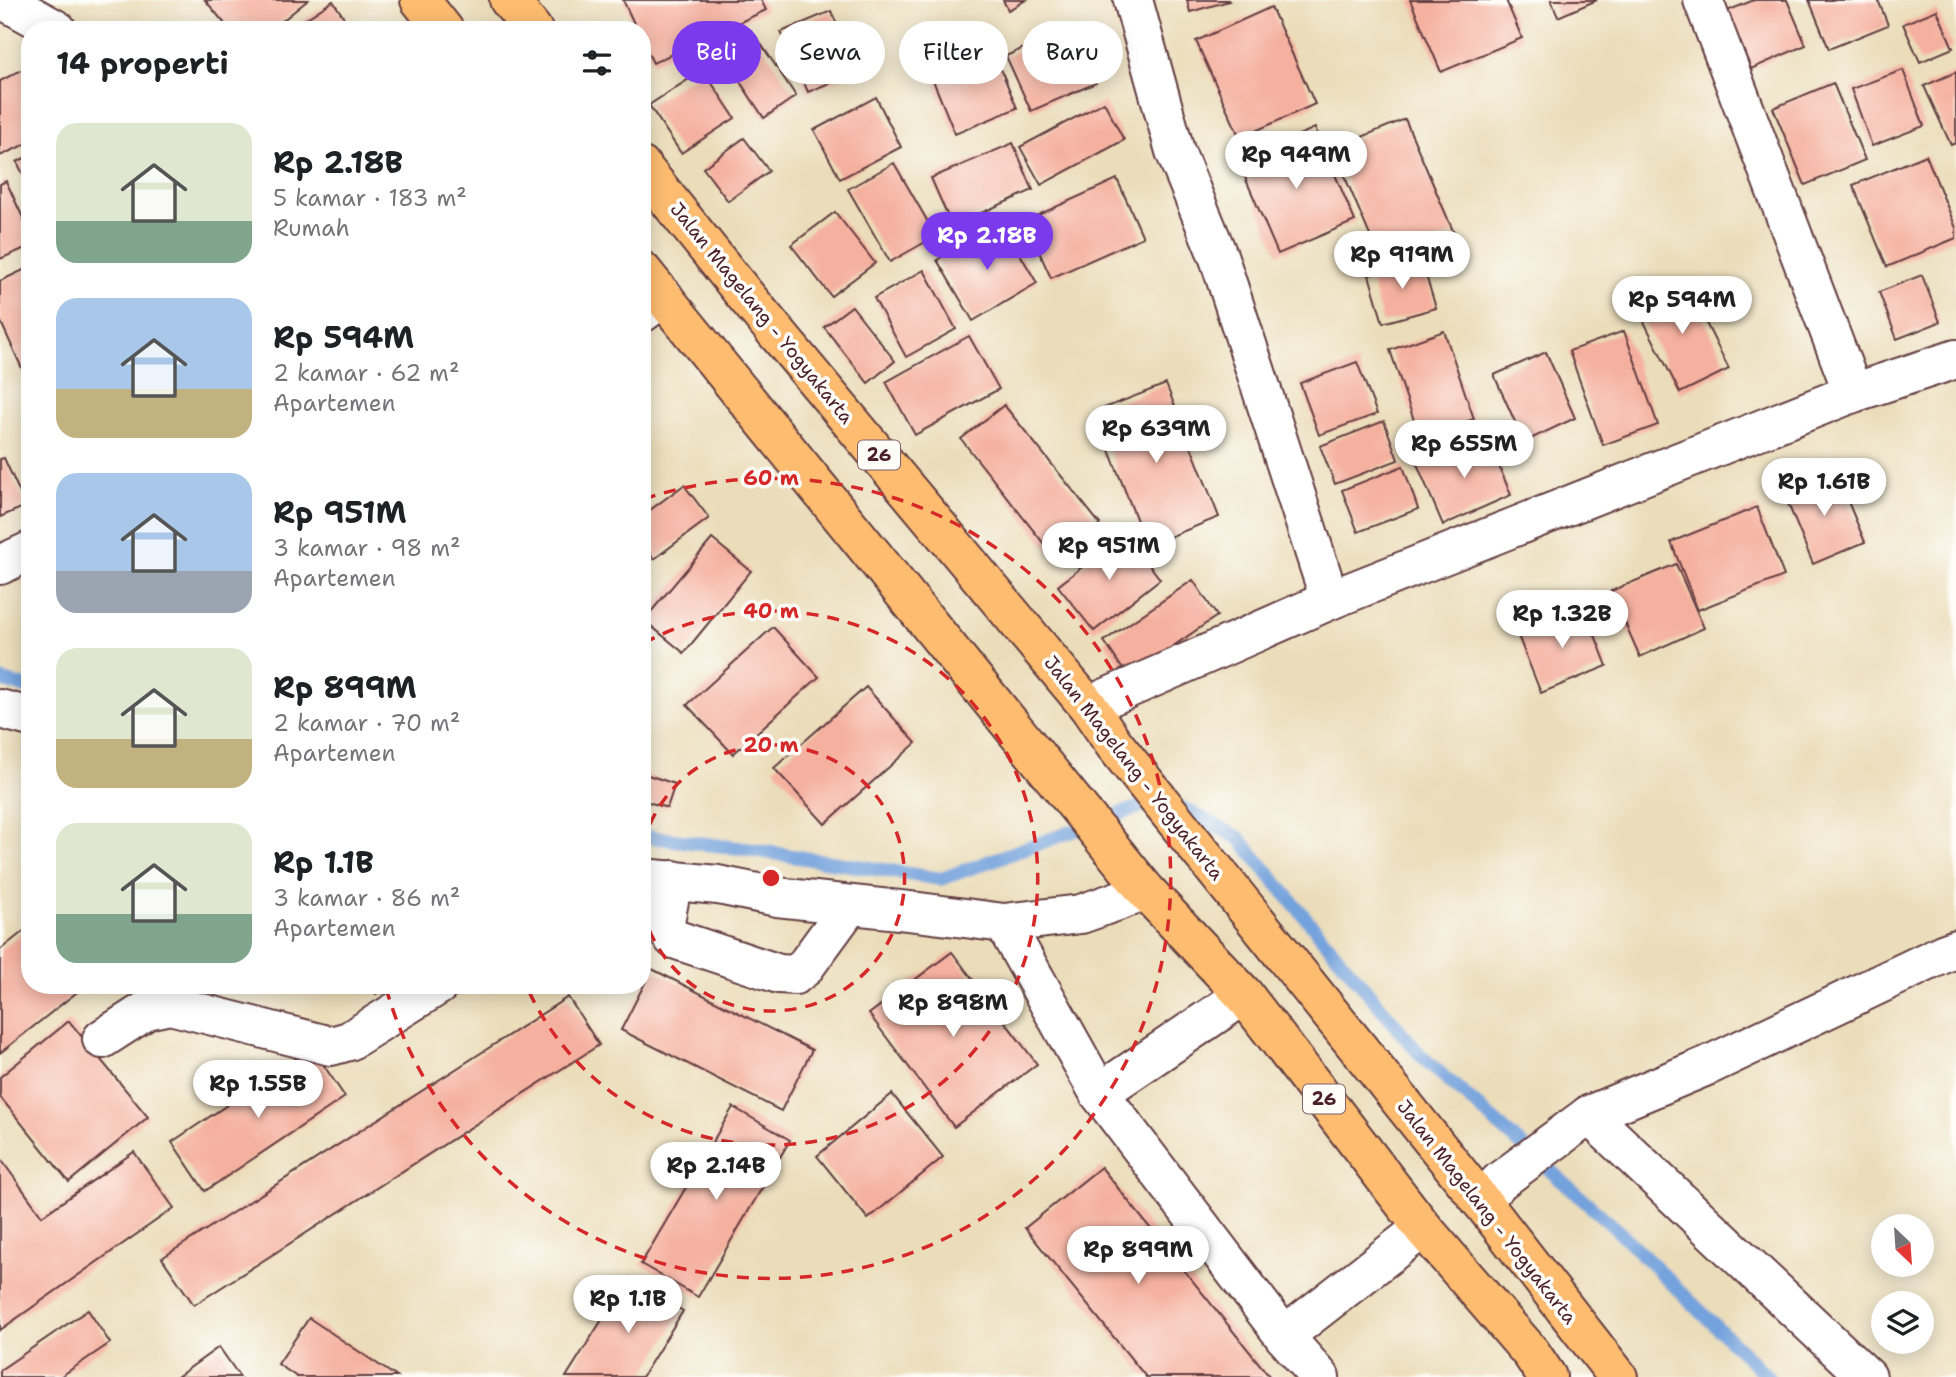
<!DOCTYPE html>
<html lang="id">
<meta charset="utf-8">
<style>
body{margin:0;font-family:"Shantell Sans",sans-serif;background:#f2f2f2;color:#202124;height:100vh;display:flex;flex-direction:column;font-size:26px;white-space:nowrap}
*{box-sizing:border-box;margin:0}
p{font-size:23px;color:#757577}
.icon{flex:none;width:38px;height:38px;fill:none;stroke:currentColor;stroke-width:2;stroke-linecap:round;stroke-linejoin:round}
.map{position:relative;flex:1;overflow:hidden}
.panel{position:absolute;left:21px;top:21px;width:630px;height:973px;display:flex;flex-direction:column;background:#fff;border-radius:28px;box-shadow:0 4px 18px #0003}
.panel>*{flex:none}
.banner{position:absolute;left:672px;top:21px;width:665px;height:63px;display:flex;gap:14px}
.needle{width:46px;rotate:155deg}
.controls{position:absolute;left:1871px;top:1214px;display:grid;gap:14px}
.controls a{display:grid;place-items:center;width:63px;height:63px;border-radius:50%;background:#fff;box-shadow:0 4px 18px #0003;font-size:35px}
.price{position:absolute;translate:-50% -60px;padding:0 16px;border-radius:24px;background:#fff;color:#222;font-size:23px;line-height:46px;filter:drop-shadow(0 2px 4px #0008)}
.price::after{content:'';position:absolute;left:50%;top:42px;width:21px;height:16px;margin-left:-10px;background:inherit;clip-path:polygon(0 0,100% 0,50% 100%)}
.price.on{background:#7c3aed;color:#fff}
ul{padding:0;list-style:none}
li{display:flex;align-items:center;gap:21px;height:175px;padding:0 35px}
li span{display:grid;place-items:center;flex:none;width:196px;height:140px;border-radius:21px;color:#555}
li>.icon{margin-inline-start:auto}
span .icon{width:84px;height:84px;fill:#fffc;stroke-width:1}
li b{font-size:30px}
h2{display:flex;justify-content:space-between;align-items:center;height:84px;padding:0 35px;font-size:30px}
.chip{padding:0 24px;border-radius:32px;background:#fff;box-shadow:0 4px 18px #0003;font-size:24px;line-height:63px}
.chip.on{background:#7c3aed;color:#fff}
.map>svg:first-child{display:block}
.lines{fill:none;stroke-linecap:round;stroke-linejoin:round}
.stream{stroke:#73a2dc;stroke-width:14}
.building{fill:#f5b09f}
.minor-casing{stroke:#623c40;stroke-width:42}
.highway-casing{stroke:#623c40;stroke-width:42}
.minor{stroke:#fff;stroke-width:38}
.highway{stroke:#fdbc70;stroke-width:38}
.ring{fill:none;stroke:#d62828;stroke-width:3.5;stroke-dasharray:12 9}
.labels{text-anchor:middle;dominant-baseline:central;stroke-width:7;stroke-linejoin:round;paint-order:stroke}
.shield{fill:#fdfcf7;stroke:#806168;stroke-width:2}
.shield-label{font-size:18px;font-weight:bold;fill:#4a1f2b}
.street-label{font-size:19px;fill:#4a1f2b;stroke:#fdfcf7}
.centre{fill:#d62828;stroke:#fdfcf7;stroke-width:3.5}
.ring-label{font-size:21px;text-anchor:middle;font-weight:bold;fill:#d62828;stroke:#fdfcf7;stroke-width:7;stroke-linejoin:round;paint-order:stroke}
</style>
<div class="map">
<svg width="1956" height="1377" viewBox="0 0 1956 1377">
<rect width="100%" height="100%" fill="#fdfcf7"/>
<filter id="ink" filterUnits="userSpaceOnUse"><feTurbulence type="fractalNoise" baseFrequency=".0143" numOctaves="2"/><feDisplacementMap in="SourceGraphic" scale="14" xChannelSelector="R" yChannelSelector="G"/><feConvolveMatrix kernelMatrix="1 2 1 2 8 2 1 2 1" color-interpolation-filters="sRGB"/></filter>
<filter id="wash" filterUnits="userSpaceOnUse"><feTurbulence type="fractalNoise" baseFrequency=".00686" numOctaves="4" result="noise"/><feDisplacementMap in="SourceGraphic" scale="28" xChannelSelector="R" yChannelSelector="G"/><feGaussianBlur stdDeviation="1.57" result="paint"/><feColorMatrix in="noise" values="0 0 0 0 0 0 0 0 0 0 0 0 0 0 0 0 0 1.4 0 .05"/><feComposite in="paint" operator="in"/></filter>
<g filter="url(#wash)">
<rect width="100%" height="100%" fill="#ebddba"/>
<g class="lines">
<g class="stream">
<path d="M0,680l30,8"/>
<path d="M1179,806l60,32 183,219 192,170 154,150"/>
<path d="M642,836l104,13 195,30 217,-79"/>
</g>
</g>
<g id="blocks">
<g class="building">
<path d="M205,0h103l-37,30h-41z"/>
<path d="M623,0h138l5,10 -113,53 -11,-22v-11h-5z"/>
<path d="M1003,0h23l-18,10z"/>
<path d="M1187,0h41l1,1 -39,11z"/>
<path d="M1410,0h96l16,38 -81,34z"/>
<path d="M1551,0h46l-39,17z"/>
<path d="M1754,0h33l19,45 -55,24 -24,-58z"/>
<path d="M1809,0h69l10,25 -59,24z"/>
<path d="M333,1l19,29h-63z"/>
<path d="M1271,7l44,97 -75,34 -44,-97z"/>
<path d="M1937,10l16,38 -33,14 -17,-38z"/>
<path d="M831,11l27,60 -50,21 -27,-60z"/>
<path d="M1070,27l26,56 -65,28 -25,-55z"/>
<path d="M757,38l39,58 -32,22 -39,-59z"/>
<path d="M994,53l23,55 -62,26 -23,-56z"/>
<path d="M23,69l7,13v60l-30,14v-75z"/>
<path d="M703,70l32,48 -54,35 -32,-48z"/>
<path d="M1903,70l21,56 -52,20 -21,-57z"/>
<path d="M1956,72v71l-5,2 -27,-59z"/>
<path d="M1833,83l32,77 -60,25 -32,-77z"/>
<path d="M876,97l25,50 -61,32 -26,-49z"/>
<path d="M1104,102l20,38 -83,45 -21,-38z"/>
<path d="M1405,119l49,114 -72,31 -49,-115z"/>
<path d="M1315,128l40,93 -77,33 -40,-93z"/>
<path d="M744,138l25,33 -41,30 -25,-33z"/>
<path d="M1013,143l20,47 -81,36 -21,-48z"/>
<path d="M30,155v33l-13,-26z"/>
<path d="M1926,155l30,73v10l-69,29 -34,-82z"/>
<path d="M894,163l42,73 -46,26 -42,-73z"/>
<path d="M1117,179l26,58 -92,41 -26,-57z"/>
<path d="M6,181l24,52v13l-30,13v-75z"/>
<path d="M835,212l40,51 -44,33 -40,-51z"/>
<path d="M1001,222l36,61 -64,38 -36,-61z"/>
<path d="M1421,259l15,49 -53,15 -14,-48z"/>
<path d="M30,267v104l-6,2 -24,-53v-39z"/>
<path d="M924,270l32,59 -50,28 -32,-59z"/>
<path d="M1922,275l18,47 -43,17 -18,-47z"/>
<path d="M1684,279l45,90 -49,24 -45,-89z"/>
<path d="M852,306l43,55 -27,22 -44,-56z"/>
<path d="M1444,331l30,88 -54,19 -30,-88z"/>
<path d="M1624,331l34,94 -55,20 -34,-94z"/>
<path d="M969,336l30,53 -84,46 -29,-53z"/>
<path d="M1546,352l29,66 -51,24 -30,-67z"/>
<path d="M1357,362l20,52 -58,21 -19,-52z"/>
<path d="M1166,384l53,133 -72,29 -53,-134z"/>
<path d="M1004,405l96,119 -44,35 -95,-120z"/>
<path d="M1384,421l14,39 -63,24 -15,-38z"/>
<path d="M1486,435l25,60 -68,30 -26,-61z"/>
<path d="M4,458l22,48 -26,11v-58z"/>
<path d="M1403,466l15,43 -60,23 -16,-42z"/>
<path d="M1835,471l30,71 -52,22 -29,-70z"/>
<path d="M684,485l25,33 -55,41 -12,-15v-28z"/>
<path d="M1757,507l27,69 -86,34 -27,-68z"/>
<path d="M1125,533l35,46 -66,52 -36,-45z"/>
<path d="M712,539l39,32 -67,82 -40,-33z"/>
<path d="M1676,564l28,64 -64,29 -29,-66z"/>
<path d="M1193,580l24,36 -89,61 -24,-36z"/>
<path d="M1584,607l23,59 -66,27 -24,-60z"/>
<path d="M773,627l46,50 -86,77 -46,-49z"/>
<path d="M866,687l50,56 -91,81 -51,-56z"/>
<path d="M642,773l33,11 -8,24 -25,-8z"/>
<path d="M30,926v59h56l-86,68v-103z"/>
<path d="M952,952l85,112 -83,63 -85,-113z"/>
<path d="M652,969l160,81 -31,61 -160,-81z"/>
<path d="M371,985h18l-13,9z"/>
<path d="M568,997l31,48 -405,260 -32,-47z"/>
<path d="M69,1021l79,96 -79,65 -69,-85v-20z"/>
<path d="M312,1048l33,49 -140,94 -33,-49z"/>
<path d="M892,1094l51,63 -75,62 -51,-63z"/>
<path d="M733,1107l57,33 -92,157 -57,-33z"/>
<path d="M134,1152l40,56 -174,122v-172l42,58z"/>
<path d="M1101,1167l169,210h-124l-121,-149z"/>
<path d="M629,1277l54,34 -41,66h-76z"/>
<path d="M88,1310l22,33 -50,34h-60v-7z"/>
<path d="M309,1318l88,59h-100l-19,-13z"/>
<path d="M219,1347l21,30h-63z"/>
</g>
</g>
</g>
<g filter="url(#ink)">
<use href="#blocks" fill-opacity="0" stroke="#623c40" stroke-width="2"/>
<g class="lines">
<defs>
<g id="minor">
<path d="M3,0l54,30"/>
<path d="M1133,0l42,151 44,107 111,342"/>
<path d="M1703,0l150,393"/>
<path d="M642,313l22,-16"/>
<path d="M0,565l30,-14"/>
<path d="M1088,706l242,-106 523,-207 103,-34"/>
<path d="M0,709l30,8"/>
<path d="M642,878l76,7 59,12 141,15 86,11 77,-9 65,-23"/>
<path d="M673,880l-9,47 10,12 105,35 16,1 9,-7 46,-63"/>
<path d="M1004,923l95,170 185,243 36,41"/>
<path d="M102,1039l45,-29 23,-5 161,41 18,-5 90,-56"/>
<path d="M1099,1093l145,-98"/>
<path d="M1589,1115l278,262"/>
<path d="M1481,1201l19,-20 89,-66 120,-50 236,-112 11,-4"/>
<path d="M1284,1336l139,-108"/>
</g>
<g id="highway">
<path d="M420,0l24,30"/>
<path d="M509,0l24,30"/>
<path d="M642,167l102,127 344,412 26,38 367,457 137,176"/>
<path d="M642,271l504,620 98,104 179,233 108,125 16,24"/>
</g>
</defs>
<use href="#minor" class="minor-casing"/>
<use href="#highway" class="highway-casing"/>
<use href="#minor" class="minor"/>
<use href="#highway" class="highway"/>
</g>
</g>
<g class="ring">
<path d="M643 844A133 133 0 1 1 643 912"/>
<path d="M644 643A267 267 0 1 1 527 987"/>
<path d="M644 499A400 400 0 1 1 386 988"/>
</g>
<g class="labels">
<g class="shield">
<rect x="858" y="440.5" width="42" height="29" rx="5"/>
<rect x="1303" y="1084.5" width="42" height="29" rx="5"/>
</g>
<g class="shield-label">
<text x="879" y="455">26</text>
<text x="1324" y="1099">26</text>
</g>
<g class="street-label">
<text transform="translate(762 313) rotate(51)">Jalan Magelang - Yogyakarta</text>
<text transform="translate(1134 768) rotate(52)">Jalan Magelang - Yogyakarta</text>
<text transform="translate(1487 1212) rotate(52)">Jalan Magelang - Yogyakarta</text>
</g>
</g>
<circle cx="771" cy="878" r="10" class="centre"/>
<g class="ring-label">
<text x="771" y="485">60 m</text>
<text x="771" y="618">40 m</text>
<text x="771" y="752">20 m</text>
</g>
</svg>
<div class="controls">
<a><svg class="needle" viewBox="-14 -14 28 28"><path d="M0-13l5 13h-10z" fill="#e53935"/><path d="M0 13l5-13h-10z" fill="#757577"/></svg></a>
<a><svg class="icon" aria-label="layers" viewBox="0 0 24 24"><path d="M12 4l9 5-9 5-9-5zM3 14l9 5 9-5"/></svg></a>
</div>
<b class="price" style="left:1296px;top:191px">Rp 949M</b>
<b class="price on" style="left:987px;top:272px">Rp 2.18B</b>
<b class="price" style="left:1402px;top:291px">Rp 919M</b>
<b class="price" style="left:1682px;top:336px">Rp 594M</b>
<b class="price" style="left:1156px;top:465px">Rp 639M</b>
<b class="price" style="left:1464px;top:480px">Rp 655M</b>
<b class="price" style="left:1824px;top:518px">Rp 1.61B</b>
<b class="price" style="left:1109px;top:582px">Rp 951M</b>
<b class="price" style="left:1562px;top:650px">Rp 1.32B</b>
<b class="price" style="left:953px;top:1039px">Rp 898M</b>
<b class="price" style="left:258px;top:1120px">Rp 1.55B</b>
<b class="price" style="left:716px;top:1202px">Rp 2.14B</b>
<b class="price" style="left:1138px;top:1286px">Rp 899M</b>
<b class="price" style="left:628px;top:1335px">Rp 1.1B</b>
<div class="banner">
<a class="chip on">Beli</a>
<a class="chip">Sewa</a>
<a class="chip">Filter</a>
<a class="chip">Baru</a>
</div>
<section class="panel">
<h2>14 properti<svg class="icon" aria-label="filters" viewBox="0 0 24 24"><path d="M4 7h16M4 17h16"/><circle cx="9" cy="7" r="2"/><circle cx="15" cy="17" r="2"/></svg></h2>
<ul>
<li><span style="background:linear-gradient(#dfe7d0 70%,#7fa58c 0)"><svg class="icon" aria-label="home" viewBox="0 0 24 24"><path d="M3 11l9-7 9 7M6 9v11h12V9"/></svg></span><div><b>Rp 2.18B</b><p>5 kamar · 183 m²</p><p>Rumah</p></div></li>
<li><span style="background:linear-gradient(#a9c7e8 65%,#c2b280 0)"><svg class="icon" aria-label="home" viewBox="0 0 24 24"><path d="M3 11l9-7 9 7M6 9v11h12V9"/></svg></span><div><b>Rp 594M</b><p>2 kamar · 62 m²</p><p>Apartemen</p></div></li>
<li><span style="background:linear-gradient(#a9c7e8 70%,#9aa5b1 0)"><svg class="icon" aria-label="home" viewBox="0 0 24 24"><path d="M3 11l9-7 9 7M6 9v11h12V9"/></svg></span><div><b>Rp 951M</b><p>3 kamar · 98 m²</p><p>Apartemen</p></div></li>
<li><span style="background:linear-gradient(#dfe7d0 65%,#c2b280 0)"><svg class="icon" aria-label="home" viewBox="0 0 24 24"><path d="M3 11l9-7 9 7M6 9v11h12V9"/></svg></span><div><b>Rp 899M</b><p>2 kamar · 70 m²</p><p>Apartemen</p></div></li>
<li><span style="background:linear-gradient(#dfe7d0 65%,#7fa58c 0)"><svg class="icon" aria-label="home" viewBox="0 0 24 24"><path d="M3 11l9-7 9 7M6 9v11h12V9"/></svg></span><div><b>Rp 1.1B</b><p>3 kamar · 86 m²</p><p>Apartemen</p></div></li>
</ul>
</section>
</div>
